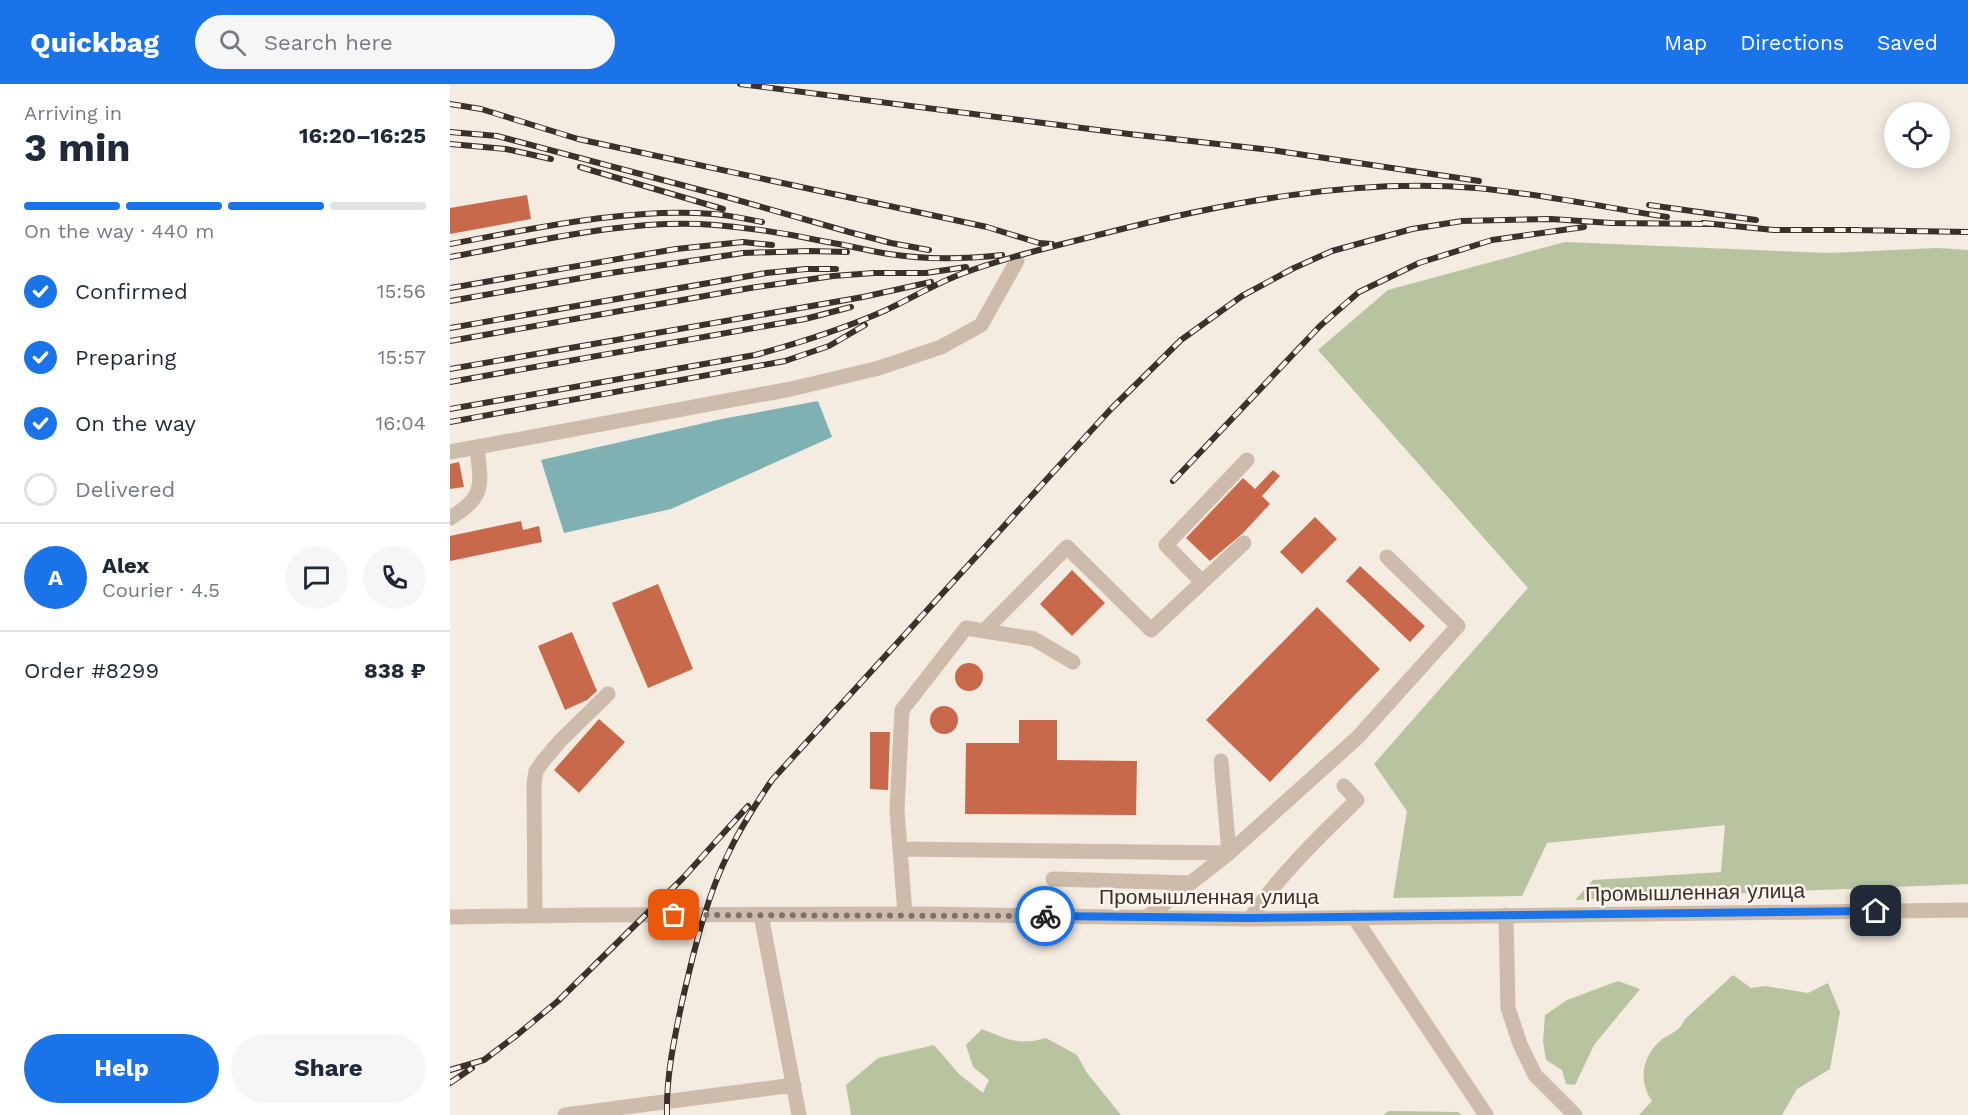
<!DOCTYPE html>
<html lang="en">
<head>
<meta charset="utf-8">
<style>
  :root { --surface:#fff; --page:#f6f6f7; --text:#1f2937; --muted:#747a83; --line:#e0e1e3; --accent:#1a73e8 }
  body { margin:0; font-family:"Work Sans",sans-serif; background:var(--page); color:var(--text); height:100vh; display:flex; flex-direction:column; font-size:22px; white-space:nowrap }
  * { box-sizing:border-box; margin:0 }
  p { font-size:20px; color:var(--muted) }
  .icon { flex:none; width:33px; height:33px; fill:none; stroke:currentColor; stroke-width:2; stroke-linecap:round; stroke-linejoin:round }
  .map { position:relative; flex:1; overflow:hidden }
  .panel { display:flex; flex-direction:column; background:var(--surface); width:450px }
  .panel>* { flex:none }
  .controls { position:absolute; left:1434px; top:18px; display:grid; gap:12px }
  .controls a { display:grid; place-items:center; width:66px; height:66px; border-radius:50%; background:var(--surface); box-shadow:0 3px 15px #0003; font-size:30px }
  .pin { position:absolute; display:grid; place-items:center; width:51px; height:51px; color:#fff; margin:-26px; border-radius:12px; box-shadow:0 3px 9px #0006 }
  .courier { position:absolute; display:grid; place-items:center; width:60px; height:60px; margin:-30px; border:4px solid #1a73e8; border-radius:50%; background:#fff; color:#222; box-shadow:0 2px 8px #0007 }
  .summary em { font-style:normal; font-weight:700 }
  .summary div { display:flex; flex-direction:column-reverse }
  .summary { display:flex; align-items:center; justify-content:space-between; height:102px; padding:0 24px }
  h1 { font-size:39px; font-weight:700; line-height:45px }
  .bar { display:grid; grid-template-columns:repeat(4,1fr); gap:9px 6px; align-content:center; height:72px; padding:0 24px }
  .bar i { height:8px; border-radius:4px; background:var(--line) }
  .bar .on { background:var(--accent) }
  .bar p { grid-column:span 4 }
  .line { display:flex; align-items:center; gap:15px; padding:0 24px; border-top:2px solid var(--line) }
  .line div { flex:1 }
  .round { display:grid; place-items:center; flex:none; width:63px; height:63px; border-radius:32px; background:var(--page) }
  ol { padding:0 24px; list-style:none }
  li { display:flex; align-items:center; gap:18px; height:66px }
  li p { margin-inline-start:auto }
  li .icon { padding:6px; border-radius:50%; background:var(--accent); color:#fff; stroke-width:4 }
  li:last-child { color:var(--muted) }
  li i { width:33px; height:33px; border:3px solid var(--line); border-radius:50% }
  .action { display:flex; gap:12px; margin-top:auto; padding:12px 24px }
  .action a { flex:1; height:69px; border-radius:36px; background:var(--accent); color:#fff; font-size:24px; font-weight:700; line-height:69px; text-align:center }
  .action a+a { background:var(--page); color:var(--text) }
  header { display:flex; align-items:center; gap:36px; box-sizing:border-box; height:84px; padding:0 30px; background:var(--accent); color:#fff }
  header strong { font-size:28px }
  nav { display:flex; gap:33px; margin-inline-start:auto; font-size:21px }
  .search { width:420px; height:54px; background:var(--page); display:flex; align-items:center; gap:15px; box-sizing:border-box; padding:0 21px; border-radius:33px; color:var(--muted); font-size:22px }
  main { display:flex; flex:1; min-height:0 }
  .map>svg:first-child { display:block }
  .green { fill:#b8c4a0 }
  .water { fill:#7fb0b2 }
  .building { fill:#c8694b }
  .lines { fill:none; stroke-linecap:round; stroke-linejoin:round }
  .minor { stroke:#cdbbac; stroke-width:15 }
  .rail-casing { stroke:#3b302b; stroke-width:6 }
  .rail { stroke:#fbf5ee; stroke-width:4; stroke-dasharray:11; stroke-linecap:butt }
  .done { stroke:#7c716b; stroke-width:6; stroke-dasharray:0 10.8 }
  .route { stroke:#1a73e8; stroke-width:8 }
  .labels { text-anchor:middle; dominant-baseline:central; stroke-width:5; stroke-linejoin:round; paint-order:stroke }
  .street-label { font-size:21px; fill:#3b302b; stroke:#fbf5ee }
</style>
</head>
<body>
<header>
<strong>Quickbag</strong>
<div class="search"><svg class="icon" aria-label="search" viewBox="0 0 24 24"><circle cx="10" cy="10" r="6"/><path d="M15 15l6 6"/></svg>Search here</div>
<nav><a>Map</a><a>Directions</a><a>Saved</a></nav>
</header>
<main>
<section class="panel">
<div class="summary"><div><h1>3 min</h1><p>Arriving in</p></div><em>16:20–16:25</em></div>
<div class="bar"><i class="on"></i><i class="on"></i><i class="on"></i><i></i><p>On the way · 440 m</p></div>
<ol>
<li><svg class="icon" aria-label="check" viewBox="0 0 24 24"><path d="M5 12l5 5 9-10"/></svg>Confirmed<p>15:56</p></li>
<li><svg class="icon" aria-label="check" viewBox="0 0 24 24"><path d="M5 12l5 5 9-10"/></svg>Preparing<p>15:57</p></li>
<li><svg class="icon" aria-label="check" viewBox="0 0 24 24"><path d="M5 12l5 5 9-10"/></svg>On the way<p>16:04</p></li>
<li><i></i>Delivered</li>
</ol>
<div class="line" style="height:108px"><b class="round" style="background:var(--accent);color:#fff">A</b><div><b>Alex</b><p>Courier · 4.5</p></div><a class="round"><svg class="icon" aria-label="chat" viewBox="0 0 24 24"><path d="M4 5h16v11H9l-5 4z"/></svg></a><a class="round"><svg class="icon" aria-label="phone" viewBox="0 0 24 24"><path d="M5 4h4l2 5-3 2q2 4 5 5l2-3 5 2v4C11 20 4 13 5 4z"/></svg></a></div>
<div class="line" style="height:78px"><div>Order #8299</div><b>838 ₽</b></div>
<div class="action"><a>Help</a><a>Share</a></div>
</section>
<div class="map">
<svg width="1518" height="1031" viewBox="0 0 1518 1031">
  <rect width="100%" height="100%" fill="#f4ebe1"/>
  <!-- green -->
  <path class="green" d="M 1115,158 L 1379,169 L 1487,164 L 1518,166 L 1518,800 L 1125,816 L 1143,796 L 1271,788 L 1275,741 L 1097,759 L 1072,812 L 943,814 L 957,727 L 924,680 L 1078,504 L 868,266 L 938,206 Z
    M 1283,891 L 1301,904 L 1315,902 L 1358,909 L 1378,899 L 1390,928 L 1380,985 L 1347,1005 L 1332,1031 L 1189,1031 L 1202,1017 C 1188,997 1192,973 1210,957 C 1221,948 1229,949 1235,935 Z
    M 1168,897 L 1190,905 L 1144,961 L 1125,1001 L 1116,1000 L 1112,986 L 1096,976 L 1093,957 L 1095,931 L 1117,916 Z
    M 532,945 C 558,955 568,962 596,954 L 627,971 L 637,989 L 671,1031 L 401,1031 L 396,1001 L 428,974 L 484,961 L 509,990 L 533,1009 L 539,996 L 523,983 L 516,961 Z
    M 939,1027 L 1008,1028 L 1012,1031 L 933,1031 Z"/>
  <!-- water -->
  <path class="water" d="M 368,317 L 382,353 L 221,425 L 114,449 L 91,376 L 272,335 Z"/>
  <!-- building -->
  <path class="building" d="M 77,111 L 81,135 L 0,150 L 0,124 Z
    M 9,378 L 14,403 L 0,405 L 0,380 Z
    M 823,386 L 830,392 L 812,412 L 820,420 L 792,450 L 760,477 L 736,454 L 793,394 L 805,405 Z
    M 865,433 L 887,455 L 852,490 L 830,468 Z
    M 71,437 L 73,446 L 89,442 L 92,458 L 0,477 L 0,452 Z
    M 910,482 L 975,542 L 960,558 L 896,497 Z
    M 622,486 L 655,519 L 622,552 L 590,520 Z
    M 208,500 L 243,585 L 198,604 L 162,519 Z
    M 867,523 L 930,585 L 820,698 L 756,636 Z
    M 122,548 L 147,607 L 137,616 L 115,626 L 88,562 Z
    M505 593a14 14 0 1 1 28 0a14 14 0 1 1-28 0Z
    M480 636a14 14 0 1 1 28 0a14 14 0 1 1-28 0Z
    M 149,635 L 175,658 L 129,709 L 104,686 Z
    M 569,636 L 607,636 L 607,676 L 687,677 L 686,731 L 515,730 L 516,659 L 569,659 Z
    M 420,648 L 440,648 L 438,706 L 420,705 Z"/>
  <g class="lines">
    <!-- minor -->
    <path class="minor" d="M 0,368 L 341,305 L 429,284 L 491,263 L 531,241 L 567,177
      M 0,434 C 36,413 31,401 27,363
      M 752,498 L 716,461 L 797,376
      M 534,547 L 617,463 L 701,546 L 794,459
      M 450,765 L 779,769 L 771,677
      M 603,795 L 741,799
      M 455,830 L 447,726 L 452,626 L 516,544 L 584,555 L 623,578
      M 311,831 L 349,1031
      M 1056,831 L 1058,924 L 1070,960 L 1085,991 L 1125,1031
      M 85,832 L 84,700 L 86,687 L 93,677 L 110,657 L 158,610
      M 0,833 L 137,831 L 473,830 L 800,835 L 1518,826
      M 697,833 L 779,769 L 908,653 L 1008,542 L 937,473
      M 904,833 L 1036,1031
      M 800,835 C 830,790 869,753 907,716 L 894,702
      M 115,1031 L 344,1001"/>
    <defs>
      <path id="rail" d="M 290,0 L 679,50 L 821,66 L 1029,97
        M 0,20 L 31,25 L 128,55 L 537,143 L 589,159 L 602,160
        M 0,48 L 47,52 L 273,112 L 399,148 L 441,159 L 479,166
        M 0,60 L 56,65 L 101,75
        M 130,83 L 273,125
        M 1199,121 L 1306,136
        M 1253,139 L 1324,146 L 1408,146
        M 1401,146 L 1518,148
        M 0,160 C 82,145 179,123 263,130 C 279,131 296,135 312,138
        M 0,173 C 85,158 178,134 265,141 C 302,144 340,150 377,158 C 398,161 418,167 439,170 C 477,176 515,175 552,171
        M 0,204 L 226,165 L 293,158 L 322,161
        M 0,217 L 154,190 L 293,169 L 360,167 L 397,168
        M 0,244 L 316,189 L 356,185 L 386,185
        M 0,257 L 300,204 L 383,192 L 424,189 L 476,189 L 516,183
        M 0,285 L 413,213 L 481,198
        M 0,298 L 355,235 L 401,223
        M 0,325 L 305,271 C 349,259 393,245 434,227 C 460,215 485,200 511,190 C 557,173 605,162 652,150 C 773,119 900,94 1026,104 C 1090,110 1154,123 1217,133
        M 0,338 L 335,277 L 379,262 L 415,241
        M 723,397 L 870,242 L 909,208 L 969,179 L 1042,156 L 1134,143
        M 0,986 L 34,976 L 67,951 L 108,917 L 233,794 L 298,722
        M 0,999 L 22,984
        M 217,1031 C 216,993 224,956 232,918 C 244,867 256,813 280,766 C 292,741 307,718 322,696 L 660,326 L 731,256 L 792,212 L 844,184 L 882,167 L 962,145 L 1012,137 L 1101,135 L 1161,139 L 1260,140"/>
    </defs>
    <!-- rail casing -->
    <use href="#rail" class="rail-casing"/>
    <!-- rail -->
    <use href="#rail" class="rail"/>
  </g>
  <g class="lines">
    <!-- done -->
    <path class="done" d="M 224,831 L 595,832"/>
    <!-- route -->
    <path class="route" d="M 595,832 L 800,834 L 1426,827"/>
  </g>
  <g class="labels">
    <!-- street labels -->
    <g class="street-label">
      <text transform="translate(1245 808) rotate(-1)">Промышленная улица</text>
      <text x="759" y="812">Промышленная улица</text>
    </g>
  </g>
</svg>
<div class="controls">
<a><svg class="icon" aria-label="locate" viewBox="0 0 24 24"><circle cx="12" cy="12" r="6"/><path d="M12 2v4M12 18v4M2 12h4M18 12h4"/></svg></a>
</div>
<div class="pin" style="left:224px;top:831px;background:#ea580c"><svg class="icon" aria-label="bag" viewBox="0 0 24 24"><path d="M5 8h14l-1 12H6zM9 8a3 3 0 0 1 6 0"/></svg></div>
<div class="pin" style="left:1426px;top:827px;background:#1f2937"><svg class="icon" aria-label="home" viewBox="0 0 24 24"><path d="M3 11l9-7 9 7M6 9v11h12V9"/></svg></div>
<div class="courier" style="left:595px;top:832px"><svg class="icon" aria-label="bike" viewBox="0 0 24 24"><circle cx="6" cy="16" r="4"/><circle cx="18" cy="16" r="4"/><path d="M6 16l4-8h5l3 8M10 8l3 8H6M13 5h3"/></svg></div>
</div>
</main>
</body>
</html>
